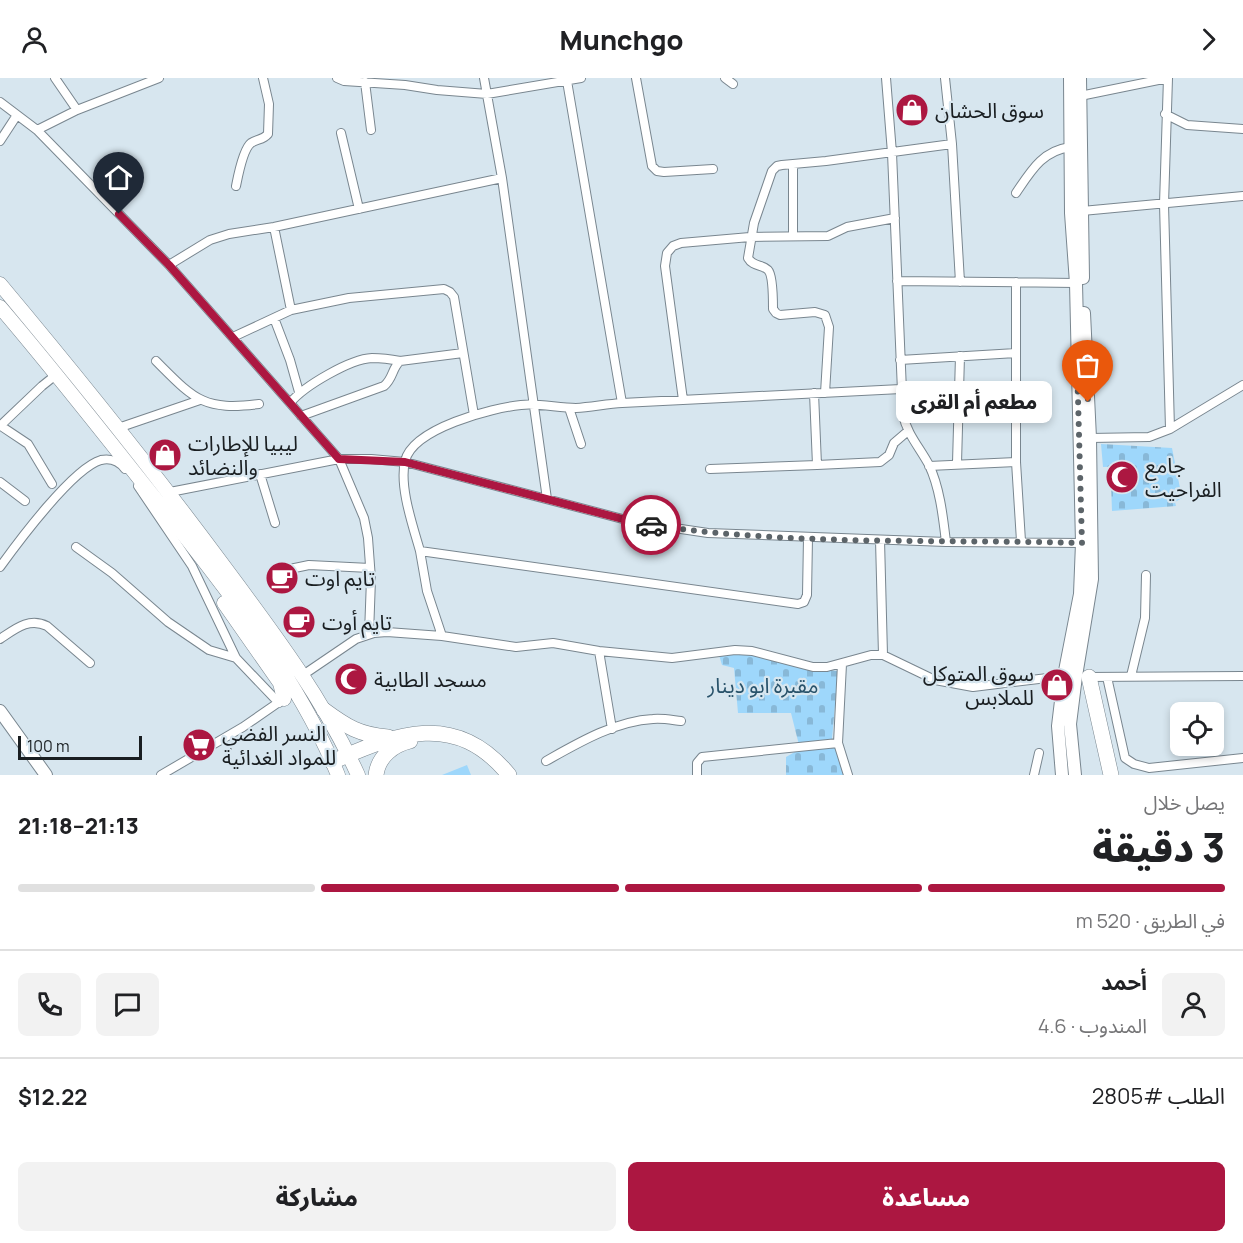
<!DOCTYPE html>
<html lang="ar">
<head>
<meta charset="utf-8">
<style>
  :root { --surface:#fff; --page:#f2f2f2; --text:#202124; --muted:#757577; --line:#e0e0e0; --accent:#ac1741 }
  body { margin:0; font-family:Manrope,"Noto Sans Arabic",sans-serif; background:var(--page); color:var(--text); direction:rtl; height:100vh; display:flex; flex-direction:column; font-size:22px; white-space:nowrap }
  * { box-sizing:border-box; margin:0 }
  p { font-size:20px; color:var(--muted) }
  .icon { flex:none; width:33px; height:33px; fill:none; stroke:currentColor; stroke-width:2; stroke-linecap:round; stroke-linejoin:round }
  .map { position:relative; height:697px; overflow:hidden; direction:ltr }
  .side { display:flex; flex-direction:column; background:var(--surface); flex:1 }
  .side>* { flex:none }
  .controls { position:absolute; left:1170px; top:624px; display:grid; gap:12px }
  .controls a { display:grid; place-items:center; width:54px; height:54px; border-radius:9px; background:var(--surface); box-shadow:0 3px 9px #0003; font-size:30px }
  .scale { position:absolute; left:18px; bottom:15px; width:124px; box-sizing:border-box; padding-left:6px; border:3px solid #191e21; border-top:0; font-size:16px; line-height:21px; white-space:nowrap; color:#191e21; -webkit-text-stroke:4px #d7e6ef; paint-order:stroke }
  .pin { position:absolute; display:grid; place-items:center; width:51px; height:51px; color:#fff; margin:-62px -26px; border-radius:50% 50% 50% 0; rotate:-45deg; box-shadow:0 0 6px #0007 }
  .pin .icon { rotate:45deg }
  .courier { position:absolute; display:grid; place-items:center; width:60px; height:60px; margin:-30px; border:4px solid #ac1741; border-radius:50%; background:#fff; color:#222; box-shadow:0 2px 8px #0007 }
  .bubble { position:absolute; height:42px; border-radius:9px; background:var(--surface); box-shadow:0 3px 9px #0003; font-size:20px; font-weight:800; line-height:42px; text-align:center; direction:rtl }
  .overview em { font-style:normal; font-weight:800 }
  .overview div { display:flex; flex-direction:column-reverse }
  .overview { display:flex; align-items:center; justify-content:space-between; height:102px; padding:0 18px }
  h1 { font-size:39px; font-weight:800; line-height:45px }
  .bar { display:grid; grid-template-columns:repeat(4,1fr); gap:9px 6px; align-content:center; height:72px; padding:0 18px }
  .bar i { height:8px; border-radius:4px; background:var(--line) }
  .bar .selected { background:var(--accent) }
  .bar p { grid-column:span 4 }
  .line { display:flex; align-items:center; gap:15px; padding:0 18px; border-top:2px solid var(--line) }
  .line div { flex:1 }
  .round { display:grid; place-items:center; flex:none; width:63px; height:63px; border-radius:9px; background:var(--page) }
  .action { display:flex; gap:12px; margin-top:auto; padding:12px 18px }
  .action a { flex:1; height:69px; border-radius:9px; background:var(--accent); color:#fff; font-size:24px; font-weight:800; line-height:69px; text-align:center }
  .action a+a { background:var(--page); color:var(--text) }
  header { display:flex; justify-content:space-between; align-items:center; height:78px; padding:0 18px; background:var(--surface); font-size:27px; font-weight:800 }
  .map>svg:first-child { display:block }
  .cemetery { fill:url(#cemetery-stones) }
  .park { fill:#9ed7fb }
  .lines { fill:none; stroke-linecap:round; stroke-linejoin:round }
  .street-casing { stroke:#79868f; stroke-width:10 }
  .secondary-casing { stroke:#79868f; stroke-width:14 }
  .primary-casing { stroke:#79868f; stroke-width:15 }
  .highway-casing { stroke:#79868f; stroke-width:16 }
  .street { stroke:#fff; stroke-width:8 }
  .secondary { stroke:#fff; stroke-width:12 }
  .primary { stroke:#fff; stroke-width:14 }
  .highway { stroke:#fff; stroke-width:15 }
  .done { stroke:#5c6469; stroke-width:6; stroke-dasharray:0 10.8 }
  .route { stroke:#ac1741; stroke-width:8 }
  .labels { text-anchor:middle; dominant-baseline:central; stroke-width:4.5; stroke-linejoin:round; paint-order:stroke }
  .poi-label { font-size:21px; fill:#191e21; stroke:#d7e6ef; text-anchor:start }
  .park-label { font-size:21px; fill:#28526a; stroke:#d7e6ef }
</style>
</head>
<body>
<header><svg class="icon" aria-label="forward" viewBox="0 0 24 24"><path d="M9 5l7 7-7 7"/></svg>Munchgo<svg class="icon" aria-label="person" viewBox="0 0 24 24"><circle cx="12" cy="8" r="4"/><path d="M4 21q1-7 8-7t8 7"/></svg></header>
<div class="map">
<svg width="1243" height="697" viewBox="0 0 1243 697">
  <defs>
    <pattern id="cemetery-stones" width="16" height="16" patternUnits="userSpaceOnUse" patternTransform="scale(1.5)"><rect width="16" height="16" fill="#9ed7fb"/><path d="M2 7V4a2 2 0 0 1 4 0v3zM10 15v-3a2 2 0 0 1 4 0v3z" fill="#88b8d7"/></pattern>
  </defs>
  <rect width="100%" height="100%" fill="#d7e6ef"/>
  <!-- cemetery -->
  <path class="cemetery" d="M 1101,366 L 1172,370 L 1182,420 L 1175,424 L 1176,428 L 1112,433 L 1111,406 L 1134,406 L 1133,388 L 1103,389 Z
    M 751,575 L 813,591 L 838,593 L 832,661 L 845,697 L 786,697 L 786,679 L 800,671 L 791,635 L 738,635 L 734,590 L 722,587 L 719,577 Z"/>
  <!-- park -->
  <path class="park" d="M 467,687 L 471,697 L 442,697 Z"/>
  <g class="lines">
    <defs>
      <path id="street" d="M 55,0 L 77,32
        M 337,0 L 344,3 L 405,7 L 437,12 L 487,16 L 581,0
        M 484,0 L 502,100 L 547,421
        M 636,0 L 652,88 L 657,93 L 664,94 L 713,91
        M 725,0 L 733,6
        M 886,0 L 892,75 L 903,337 C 907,356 920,370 929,387 C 940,410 943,439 946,464
        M 945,0 L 952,66 L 960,204
        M 567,3 L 622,325
        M 365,4 L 371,52
        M 1080,18 L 1168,0 L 1164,126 L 1170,351
        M 0,24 L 37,52 L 169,187 L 339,381 L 364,440 L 368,460 L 371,501 L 369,556
        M 1165,36 L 1187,47 L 1243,51
        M 37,52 L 77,32 L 159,0
        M 341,55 L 359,131
        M 0,63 L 17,37
        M 236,108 C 238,98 243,71 251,65 C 257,61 263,62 268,56 L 269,26 L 263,0
        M 1016,115 C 1031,93 1042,73 1070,69
        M 1082,133 L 1243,118
        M 274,149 L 291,232
        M 793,158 L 793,86
        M 169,187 L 210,162 L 229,156 L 274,149 L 502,100
        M 897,203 L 1076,205
        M 1016,204 L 1016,384 L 1021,463
        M 274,240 L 290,282 L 299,314
        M 233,259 L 291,232 L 349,220 L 444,211 L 450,214 L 454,219 L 474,337
        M 900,282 L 1016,275
        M 156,283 C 194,321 203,333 259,326
        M 814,315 L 817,387 L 880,384 L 889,377 L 894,365 L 908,353
        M 825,315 L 829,249 L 825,237 L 815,234 L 780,237 L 776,235 L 773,231 C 773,223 773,197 768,192 C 762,186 753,189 748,180 L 754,145 L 772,93 L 777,88 L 782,87 L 826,83 L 952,66
        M 683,322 L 665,188 L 667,175 L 673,168 L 681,165 L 750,159 L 828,158 L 847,149 L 895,140
        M 290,325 C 304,308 350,281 372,280 C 381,280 390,281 400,283
        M 569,330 L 581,366
        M 301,338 L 384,308 C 393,301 392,290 400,283 L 463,275
        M 0,348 L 42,308 L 57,296
        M 1,348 L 28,366 L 52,406
        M 118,350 L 200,322
        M 1090,360 L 1149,359 L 1170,351 L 1243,307
        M 957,385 L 960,278
        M 929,388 L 1016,384
        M 710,391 L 817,387
        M 260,396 L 275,445
        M 0,404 L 25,423
        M 138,408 L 192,488 L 236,580 L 279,625
        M 170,414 L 339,381 L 371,381 L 405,384 L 634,444 L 708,455 L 946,464 L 1082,465
        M 808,460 L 807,517 L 804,524 L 798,526 L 420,473 C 413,448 399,409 405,383 C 413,350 492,330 521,327 C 539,325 558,330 576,330 C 591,329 607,326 622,325 L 901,311
        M 880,462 L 883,577
        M 76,469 L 112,495 L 168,544 L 209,572 L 236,580
        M 420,473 L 427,513 L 442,558
        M 0,489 C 18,464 73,390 101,382 C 110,380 119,383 125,391
        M 285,492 L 309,487 L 370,490
        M 0,561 C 15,551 29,539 47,548 L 90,585
        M 599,573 L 612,651
        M 303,597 L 356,561 L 374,555 L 387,554 L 442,558 L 516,569 L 553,565 L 599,573 L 672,580 L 735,572 L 752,573 L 813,589 L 827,589 L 871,577 L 883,577 L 935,602 L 973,609 L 1064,598
        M 1131,598 L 1145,540 L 1146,497
        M 1087,599 L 1243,598
        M 1107,599 L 1125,680 L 1134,686 L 1149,690 L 1243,680
        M 838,665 L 848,697
        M 546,683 C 578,665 615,643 653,641 C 662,640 672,642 681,643
        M 161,697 L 243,649 L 282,622
        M 697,697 L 697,685 L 702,679 L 838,665 L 842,586
        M 1034,697 L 1039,675"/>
      <path id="secondary" d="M 1080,0 L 1083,200
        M 0,633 L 46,697
        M 1062,697 L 1058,648 L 1064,598 L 1080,516 L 1082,465 L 1076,205 L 1071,135 L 1070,0
        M 1075,697 L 1070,646 L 1076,598 L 1092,501 L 1090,360 L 1084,235"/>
      <path id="primary" d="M 0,206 C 77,298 152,391 223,487 C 273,554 323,620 358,697
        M 0,229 C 59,298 115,370 172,442 C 234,521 299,603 338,697
        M 224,525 L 280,605 L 284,621"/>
      <path id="highway" d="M 1089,599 L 1111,697
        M 324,632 C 347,649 360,657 388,659
        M 332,684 C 397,655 456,632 509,697
        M 376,697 C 378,679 393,667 410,663"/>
    </defs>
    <!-- street casing -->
    <use href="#street" class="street-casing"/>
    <!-- secondary casing -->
    <use href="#secondary" class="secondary-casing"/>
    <!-- primary casing -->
    <use href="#primary" class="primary-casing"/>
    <!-- highway casing -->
    <use href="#highway" class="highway-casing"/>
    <!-- street -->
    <use href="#street" class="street"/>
    <!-- secondary -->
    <use href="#secondary" class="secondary"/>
    <!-- primary -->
    <use href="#primary" class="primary"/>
    <!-- highway -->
    <use href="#highway" class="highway"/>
  </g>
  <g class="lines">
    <!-- done -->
    <path class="done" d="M 651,447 C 794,468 938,461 1082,465 L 1077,284 L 1086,284 L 1088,324"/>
    <!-- route -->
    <path class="route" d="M 119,136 L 169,187 L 339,381 L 405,384 L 634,444 L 651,447"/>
  </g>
  <!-- icons -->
  <defs>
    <symbol id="shop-disc" viewBox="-11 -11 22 22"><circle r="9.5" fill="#ac1741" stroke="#d7e6ef"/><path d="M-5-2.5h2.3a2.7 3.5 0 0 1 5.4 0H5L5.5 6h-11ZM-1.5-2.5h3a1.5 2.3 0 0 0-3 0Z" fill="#fff"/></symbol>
    <symbol id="mosque-disc" viewBox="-11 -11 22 22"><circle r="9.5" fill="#ac1741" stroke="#d7e6ef"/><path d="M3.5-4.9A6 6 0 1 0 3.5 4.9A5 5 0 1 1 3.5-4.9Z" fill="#fff"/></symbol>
    <symbol id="cafe-disc" viewBox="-11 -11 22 22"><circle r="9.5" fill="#ac1741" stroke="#d7e6ef"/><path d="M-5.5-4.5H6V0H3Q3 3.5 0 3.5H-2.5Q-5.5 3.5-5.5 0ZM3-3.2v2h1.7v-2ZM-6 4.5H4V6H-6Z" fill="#fff"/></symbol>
    <symbol id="supermarket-disc" viewBox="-11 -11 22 22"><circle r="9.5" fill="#ac1741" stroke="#d7e6ef"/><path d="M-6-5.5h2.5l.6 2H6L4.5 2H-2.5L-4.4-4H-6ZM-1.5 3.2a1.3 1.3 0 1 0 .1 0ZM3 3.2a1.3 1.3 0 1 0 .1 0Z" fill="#fff"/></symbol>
  </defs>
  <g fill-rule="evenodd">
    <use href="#shop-disc" x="893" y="13" width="38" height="38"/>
    <use href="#shop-disc" x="146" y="358" width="38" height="38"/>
    <use href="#mosque-disc" x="1103" y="380" width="38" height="38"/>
    <use href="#cafe-disc" x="263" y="481" width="38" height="38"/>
    <use href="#cafe-disc" x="280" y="525" width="38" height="38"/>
    <use href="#mosque-disc" x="332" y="582" width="38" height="38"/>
    <use href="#shop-disc" x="1038" y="588" width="38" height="38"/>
    <use href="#supermarket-disc" x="180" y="648" width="38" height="38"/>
  </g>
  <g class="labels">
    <!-- poi labels -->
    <g class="poi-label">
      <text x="935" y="32">سوق الحشان</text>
      <text x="188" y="365">ليبيا للإطارات<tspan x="188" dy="24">والنضائد</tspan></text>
      <text x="1145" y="387">جامع<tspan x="1145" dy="24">الفراحيت</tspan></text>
      <text x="305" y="500">تايم اوت</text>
      <text x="322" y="544">تايم أوت</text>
      <text x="1034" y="595" text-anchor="end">سوق المتوكل<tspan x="1034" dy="24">للملابس</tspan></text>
      <text x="374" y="601">مسجد الطابية</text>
      <text x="222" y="655">النسر الفضي<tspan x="222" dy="24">للمواد الغدائية</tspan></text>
    </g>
    <!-- park labels -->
    <g class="park-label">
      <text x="763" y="607">مقبرة ابو دينار</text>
    </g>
  </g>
</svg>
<div class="controls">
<a><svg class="icon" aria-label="locate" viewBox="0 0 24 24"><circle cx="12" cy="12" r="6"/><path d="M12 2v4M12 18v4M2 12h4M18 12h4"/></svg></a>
</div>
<div class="scale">100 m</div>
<div class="pin" style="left:1088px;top:324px;background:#ea580c"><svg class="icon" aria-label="bag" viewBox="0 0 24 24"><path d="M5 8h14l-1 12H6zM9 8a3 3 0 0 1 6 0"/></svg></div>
<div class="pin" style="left:119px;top:136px;background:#1f2937"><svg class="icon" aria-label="home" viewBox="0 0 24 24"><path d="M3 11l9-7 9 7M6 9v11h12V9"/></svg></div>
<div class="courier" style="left:651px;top:447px"><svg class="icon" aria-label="car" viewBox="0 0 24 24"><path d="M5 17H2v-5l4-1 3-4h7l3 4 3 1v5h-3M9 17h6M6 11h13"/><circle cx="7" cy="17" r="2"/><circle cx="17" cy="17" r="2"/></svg></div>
<div class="bubble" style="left:896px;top:303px;width:156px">مطعم أم القرى</div>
</div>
<section class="side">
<div class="overview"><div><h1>3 دقيقة</h1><p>يصل خلال</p></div><em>21:13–21:18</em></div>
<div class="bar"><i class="selected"></i><i class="selected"></i><i class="selected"></i><i></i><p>في الطريق · 520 m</p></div>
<div class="line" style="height:108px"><a class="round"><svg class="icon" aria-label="person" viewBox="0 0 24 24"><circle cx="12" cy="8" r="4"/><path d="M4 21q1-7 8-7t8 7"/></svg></a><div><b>أحمد</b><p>المندوب · 4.6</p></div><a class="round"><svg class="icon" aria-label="chat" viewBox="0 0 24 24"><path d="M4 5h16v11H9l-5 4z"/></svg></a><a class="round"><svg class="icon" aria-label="phone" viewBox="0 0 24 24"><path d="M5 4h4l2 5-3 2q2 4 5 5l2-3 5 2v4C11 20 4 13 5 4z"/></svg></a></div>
<div class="line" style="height:78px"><div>الطلب #2805</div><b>$12.22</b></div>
<div class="action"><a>مساعدة</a><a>مشاركة</a></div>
</section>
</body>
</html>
